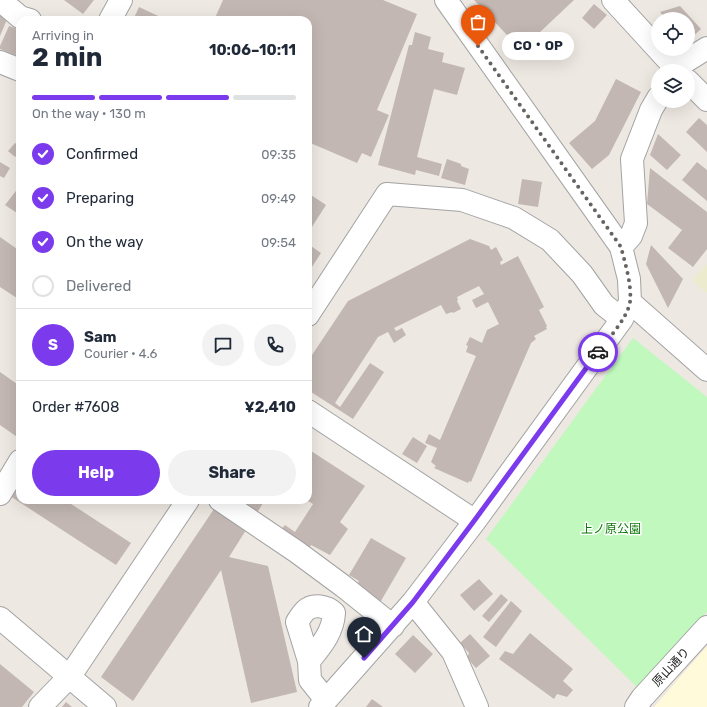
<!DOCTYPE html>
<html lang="en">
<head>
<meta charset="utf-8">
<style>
  :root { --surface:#fff; --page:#f2f2f3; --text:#1f2937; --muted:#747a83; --line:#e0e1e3; --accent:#7c3aed }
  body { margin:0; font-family:Rubik,"Noto Sans JP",sans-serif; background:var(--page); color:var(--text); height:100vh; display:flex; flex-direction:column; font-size:15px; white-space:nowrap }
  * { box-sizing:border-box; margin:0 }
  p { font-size:13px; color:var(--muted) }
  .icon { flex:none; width:22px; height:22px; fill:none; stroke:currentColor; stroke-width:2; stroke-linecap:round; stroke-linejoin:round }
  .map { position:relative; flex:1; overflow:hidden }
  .panel { position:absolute; left:16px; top:16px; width:296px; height:488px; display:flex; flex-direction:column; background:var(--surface); border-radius:12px; box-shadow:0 4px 16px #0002 }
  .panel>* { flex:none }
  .buttons { position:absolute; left:651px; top:12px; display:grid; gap:8px }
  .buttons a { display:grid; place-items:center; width:44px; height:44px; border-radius:50%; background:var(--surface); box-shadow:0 4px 16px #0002; font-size:20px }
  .pin { position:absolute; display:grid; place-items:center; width:34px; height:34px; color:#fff; margin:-41px -17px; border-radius:50% 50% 50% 0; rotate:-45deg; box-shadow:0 0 4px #0007 }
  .pin .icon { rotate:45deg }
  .courier { position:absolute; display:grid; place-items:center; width:40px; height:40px; margin:-20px; border:3px solid #7c3aed; border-radius:50%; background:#fff; color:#222; box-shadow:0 1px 5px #0007 }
  .bubble { position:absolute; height:28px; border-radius:14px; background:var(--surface); box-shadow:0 4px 16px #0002; font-size:13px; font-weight:700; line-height:28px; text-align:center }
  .overview em { font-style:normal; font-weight:700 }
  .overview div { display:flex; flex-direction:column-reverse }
  .overview { display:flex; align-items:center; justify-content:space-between; height:68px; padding:0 16px }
  h1 { font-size:26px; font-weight:700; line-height:30px }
  .bar { display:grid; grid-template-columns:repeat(4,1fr); gap:6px 4px; align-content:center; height:48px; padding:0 16px }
  .bar i { height:5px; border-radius:3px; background:var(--line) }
  .bar .selected { background:var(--accent) }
  .bar p { grid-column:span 4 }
  .line { display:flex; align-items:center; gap:10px; padding:0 16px; border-top:1px solid var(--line) }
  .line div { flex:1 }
  .round { display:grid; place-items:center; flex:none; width:42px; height:42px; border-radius:21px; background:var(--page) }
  ol { padding:0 16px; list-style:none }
  li { display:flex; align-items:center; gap:12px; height:44px }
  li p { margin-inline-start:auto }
  li .icon { padding:4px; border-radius:50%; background:var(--accent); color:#fff; stroke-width:4 }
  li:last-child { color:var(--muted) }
  li i { width:22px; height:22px; border:2px solid var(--line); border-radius:50% }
  .cta { display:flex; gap:8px; margin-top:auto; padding:8px 16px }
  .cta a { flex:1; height:46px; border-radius:24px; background:var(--accent); color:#fff; font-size:16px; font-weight:700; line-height:46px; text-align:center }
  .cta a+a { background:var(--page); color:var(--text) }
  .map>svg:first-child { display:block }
  .education { fill:#fffada }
  .farmland { fill:#edebcd }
  .park { fill:#c0f8be }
  .building { fill:#c2b7b2 }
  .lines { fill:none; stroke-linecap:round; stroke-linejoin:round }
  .minor-casing { stroke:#a3a3a3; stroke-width:24 }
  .minor { stroke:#fff; stroke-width:22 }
  .done { stroke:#666361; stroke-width:4; stroke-dasharray:0 7.2 }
  .route { stroke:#7c3aed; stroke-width:5 }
  .labels { text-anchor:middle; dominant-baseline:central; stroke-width:3; stroke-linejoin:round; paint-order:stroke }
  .park-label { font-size:12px; fill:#0f780c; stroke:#fff }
  .street-label { font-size:12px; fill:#1c1c1c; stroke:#fff }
</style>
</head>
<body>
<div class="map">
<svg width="707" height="707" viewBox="0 0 707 707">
  <rect width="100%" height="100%" fill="#eee8e2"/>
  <!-- education -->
  <path class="education" d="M 707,646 L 707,707 L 654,707 Z"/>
  <!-- farmland -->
  <path class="farmland" d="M 707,264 L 707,293 L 692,280 Z"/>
  <!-- park -->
  <path class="park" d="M 633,338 L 707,397 L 707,612 L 680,639 L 639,689 L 486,539 Z"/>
  <!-- building -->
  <path class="building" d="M 64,0 L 94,0 L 83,14 Z
    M 223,0 L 383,0 L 417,14 L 377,110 L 389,115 L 371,157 L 362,153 L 357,163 L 308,142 L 308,20 L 214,20 Z
    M 474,0 L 574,0 L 521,50 Z
    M 594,4 L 607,15 L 594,29 L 582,18 Z
    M 680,6 L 701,29 L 688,41 L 688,19 L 666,19 L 660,12 Z
    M 139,7 L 167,20 L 133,20 Z
    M 0,11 L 8,17 L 0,36 Z
    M 9,26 L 20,30 L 20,57 L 0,49 L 0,46 Z
    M 415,32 L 431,37 L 428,49 L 444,53 L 442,62 L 465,68 L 457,95 L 434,89 L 417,157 L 442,164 L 439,176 L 416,170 L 415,175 L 378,165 L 409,45 L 412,45 Z
    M 616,79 L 641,92 L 609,155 L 592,169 L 569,143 L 595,121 Z
    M 699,118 L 707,125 L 707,152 L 686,132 Z
    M 658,134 L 681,155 L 667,170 L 650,155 Z
    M 15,143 L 20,147 L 20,151 L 15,157 L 8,151 Z
    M 447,159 L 461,164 L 461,166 L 469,169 L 465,185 L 441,178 Z
    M 0,162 L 10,168 L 4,178 L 0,176 Z
    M 697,162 L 707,170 L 707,201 L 682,180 Z
    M 650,168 L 707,212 L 707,249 L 693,267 L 668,248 L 682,230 L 647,204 Z
    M 522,179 L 542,182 L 538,207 L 518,204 Z
    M 19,187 L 20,188 L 20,215 L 5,205 Z
    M 308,193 L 326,205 L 308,233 Z
    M 0,237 L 20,251 L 20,300 L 0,287 Z
    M 470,239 L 489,246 L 491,250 L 496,247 L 503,260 L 500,262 L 501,265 L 518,256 L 544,307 L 539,310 L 547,326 L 546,327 L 547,329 L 534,336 L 536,339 L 531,343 L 471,482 L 469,481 L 468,483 L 434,468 L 436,466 L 431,462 L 437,448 L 425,443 L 429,434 L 440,440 L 476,356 L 466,352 L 468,346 L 466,345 L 470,337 L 482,343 L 487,330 L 499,324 L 488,302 L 476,308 L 472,300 L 484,294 L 479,286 L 457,297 L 458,300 L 457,301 L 461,309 L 453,313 L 452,312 L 446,314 L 441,305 L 394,328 L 396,331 L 402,328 L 406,335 L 394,343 L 388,332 L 378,337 L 335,403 L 340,407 L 370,363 L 384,372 L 353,419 L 308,390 L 308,361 L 348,301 Z
    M 308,244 L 321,253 L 308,273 Z
    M 651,245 L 683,279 L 668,308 L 646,264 Z
    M 0,372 L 20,386 L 20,439 L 0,425 Z
    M 413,437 L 427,446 L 417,463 L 402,454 Z
    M 308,449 L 365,486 L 340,522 L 348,529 L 330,555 L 311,545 L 301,563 L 270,542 L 285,525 L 295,532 L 313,504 L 308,501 Z
    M 20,475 L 20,500 L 65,500 L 131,543 L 116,565 L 7,494 Z
    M 220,500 L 265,500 L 229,557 L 268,566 L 297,692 L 251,703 L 221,570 L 133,701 L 101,677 Z
    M 371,538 L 406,558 L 378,606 L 353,591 L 359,581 L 349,575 Z
    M 479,579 L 493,594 L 474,611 L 460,595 Z
    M 501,594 L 508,600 L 489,622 L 482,616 Z
    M 511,601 L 522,611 L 496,647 L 483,637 Z
    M 530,633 L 573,669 L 563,681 L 573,690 L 567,697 L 557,694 L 554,699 L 499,659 L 505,651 L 513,654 Z
    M 470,634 L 490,656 L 476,668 L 467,658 L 469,653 L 460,643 Z
    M 413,635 L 433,654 L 415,673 L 395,654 Z
    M 0,664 L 34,692 L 22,707 L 0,707 Z
    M 372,699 L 383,707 L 366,707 Z
    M 66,702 L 72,707 L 62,707 Z"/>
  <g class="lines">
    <defs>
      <path id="minor" d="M 0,0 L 20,17 L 30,20
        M 613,0 L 678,71
        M 110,20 L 121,0
        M 0,62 L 20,70
        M 673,71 L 675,68 L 707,48
        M 688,81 L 707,100
        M 621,247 L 631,236 L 636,223 L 632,159 L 651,110 L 658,98
        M 630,302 L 707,370
        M 308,315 L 387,194 L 462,200 L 514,218 L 550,240 L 582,274 L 604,305 L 622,319
        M 308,411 L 475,521
        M 0,494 L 20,461
        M 220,500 L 297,552 L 343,586 L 393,626
        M 413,602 L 453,652 L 477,707
        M 0,618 L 105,707
        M 309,661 L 297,622 C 299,619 302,614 305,611 C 313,603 327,606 334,613 C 333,633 320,647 309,661 L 310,680 L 326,700
        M 40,707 L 70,676 L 188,500
        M 320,707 L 413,602 L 475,521 L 622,319 L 630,302 L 629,279 L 621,247 L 446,0
        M 636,707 L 642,698 L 707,627"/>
    </defs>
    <!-- minor casing -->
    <use href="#minor" class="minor-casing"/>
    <!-- minor -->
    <use href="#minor" class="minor"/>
  </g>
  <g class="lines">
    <!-- done -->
    <path class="done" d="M 478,46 L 621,247 C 625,263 632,285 630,302 C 627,319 608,339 598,352"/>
    <!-- route -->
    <path class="route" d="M 364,658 L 413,602 L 474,521 L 598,352"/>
  </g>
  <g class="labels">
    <!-- park labels -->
    <g class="park-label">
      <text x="611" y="529">上ノ原公園</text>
    </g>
    <!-- street labels -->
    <g class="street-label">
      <text transform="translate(671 667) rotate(-47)">原山通り</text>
    </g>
  </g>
</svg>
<div class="buttons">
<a><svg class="icon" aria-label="locate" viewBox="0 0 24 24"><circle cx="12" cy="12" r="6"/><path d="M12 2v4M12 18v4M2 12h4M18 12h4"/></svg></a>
<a><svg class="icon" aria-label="layers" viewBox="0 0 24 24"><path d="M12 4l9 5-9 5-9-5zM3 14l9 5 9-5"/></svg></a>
</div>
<div class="pin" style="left:478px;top:46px;background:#ea580c"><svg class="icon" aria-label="bag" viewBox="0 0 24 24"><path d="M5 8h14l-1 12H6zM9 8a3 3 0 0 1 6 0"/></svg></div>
<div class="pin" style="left:364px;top:658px;background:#1f2937"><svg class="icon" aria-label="home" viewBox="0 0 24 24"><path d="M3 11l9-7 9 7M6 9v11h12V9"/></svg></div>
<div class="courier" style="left:598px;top:352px"><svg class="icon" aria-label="car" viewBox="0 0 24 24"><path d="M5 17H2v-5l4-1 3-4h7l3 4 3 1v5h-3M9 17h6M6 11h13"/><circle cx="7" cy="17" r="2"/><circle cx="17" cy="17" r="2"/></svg></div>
<div class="bubble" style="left:502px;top:32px;width:72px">CO・OP</div>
<section class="panel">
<div class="overview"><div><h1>2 min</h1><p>Arriving in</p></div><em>10:06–10:11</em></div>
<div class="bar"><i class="selected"></i><i class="selected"></i><i class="selected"></i><i></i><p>On the way · 130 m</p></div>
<ol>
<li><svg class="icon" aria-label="check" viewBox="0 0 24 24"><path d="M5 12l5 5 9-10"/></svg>Confirmed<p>09:35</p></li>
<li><svg class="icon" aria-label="check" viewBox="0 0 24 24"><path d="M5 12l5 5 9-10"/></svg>Preparing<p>09:49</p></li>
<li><svg class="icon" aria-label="check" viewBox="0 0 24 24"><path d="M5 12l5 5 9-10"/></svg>On the way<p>09:54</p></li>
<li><i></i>Delivered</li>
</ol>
<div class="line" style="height:72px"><b class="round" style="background:var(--accent);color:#fff">S</b><div><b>Sam</b><p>Courier · 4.6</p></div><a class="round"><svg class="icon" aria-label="chat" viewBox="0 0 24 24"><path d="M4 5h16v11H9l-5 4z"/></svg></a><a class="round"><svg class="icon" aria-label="phone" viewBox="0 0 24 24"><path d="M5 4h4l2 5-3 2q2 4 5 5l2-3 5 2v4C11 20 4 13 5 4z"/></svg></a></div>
<div class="line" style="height:52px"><div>Order #7608</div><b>¥2,410</b></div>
<div class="cta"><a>Help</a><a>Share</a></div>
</section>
</div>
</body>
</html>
